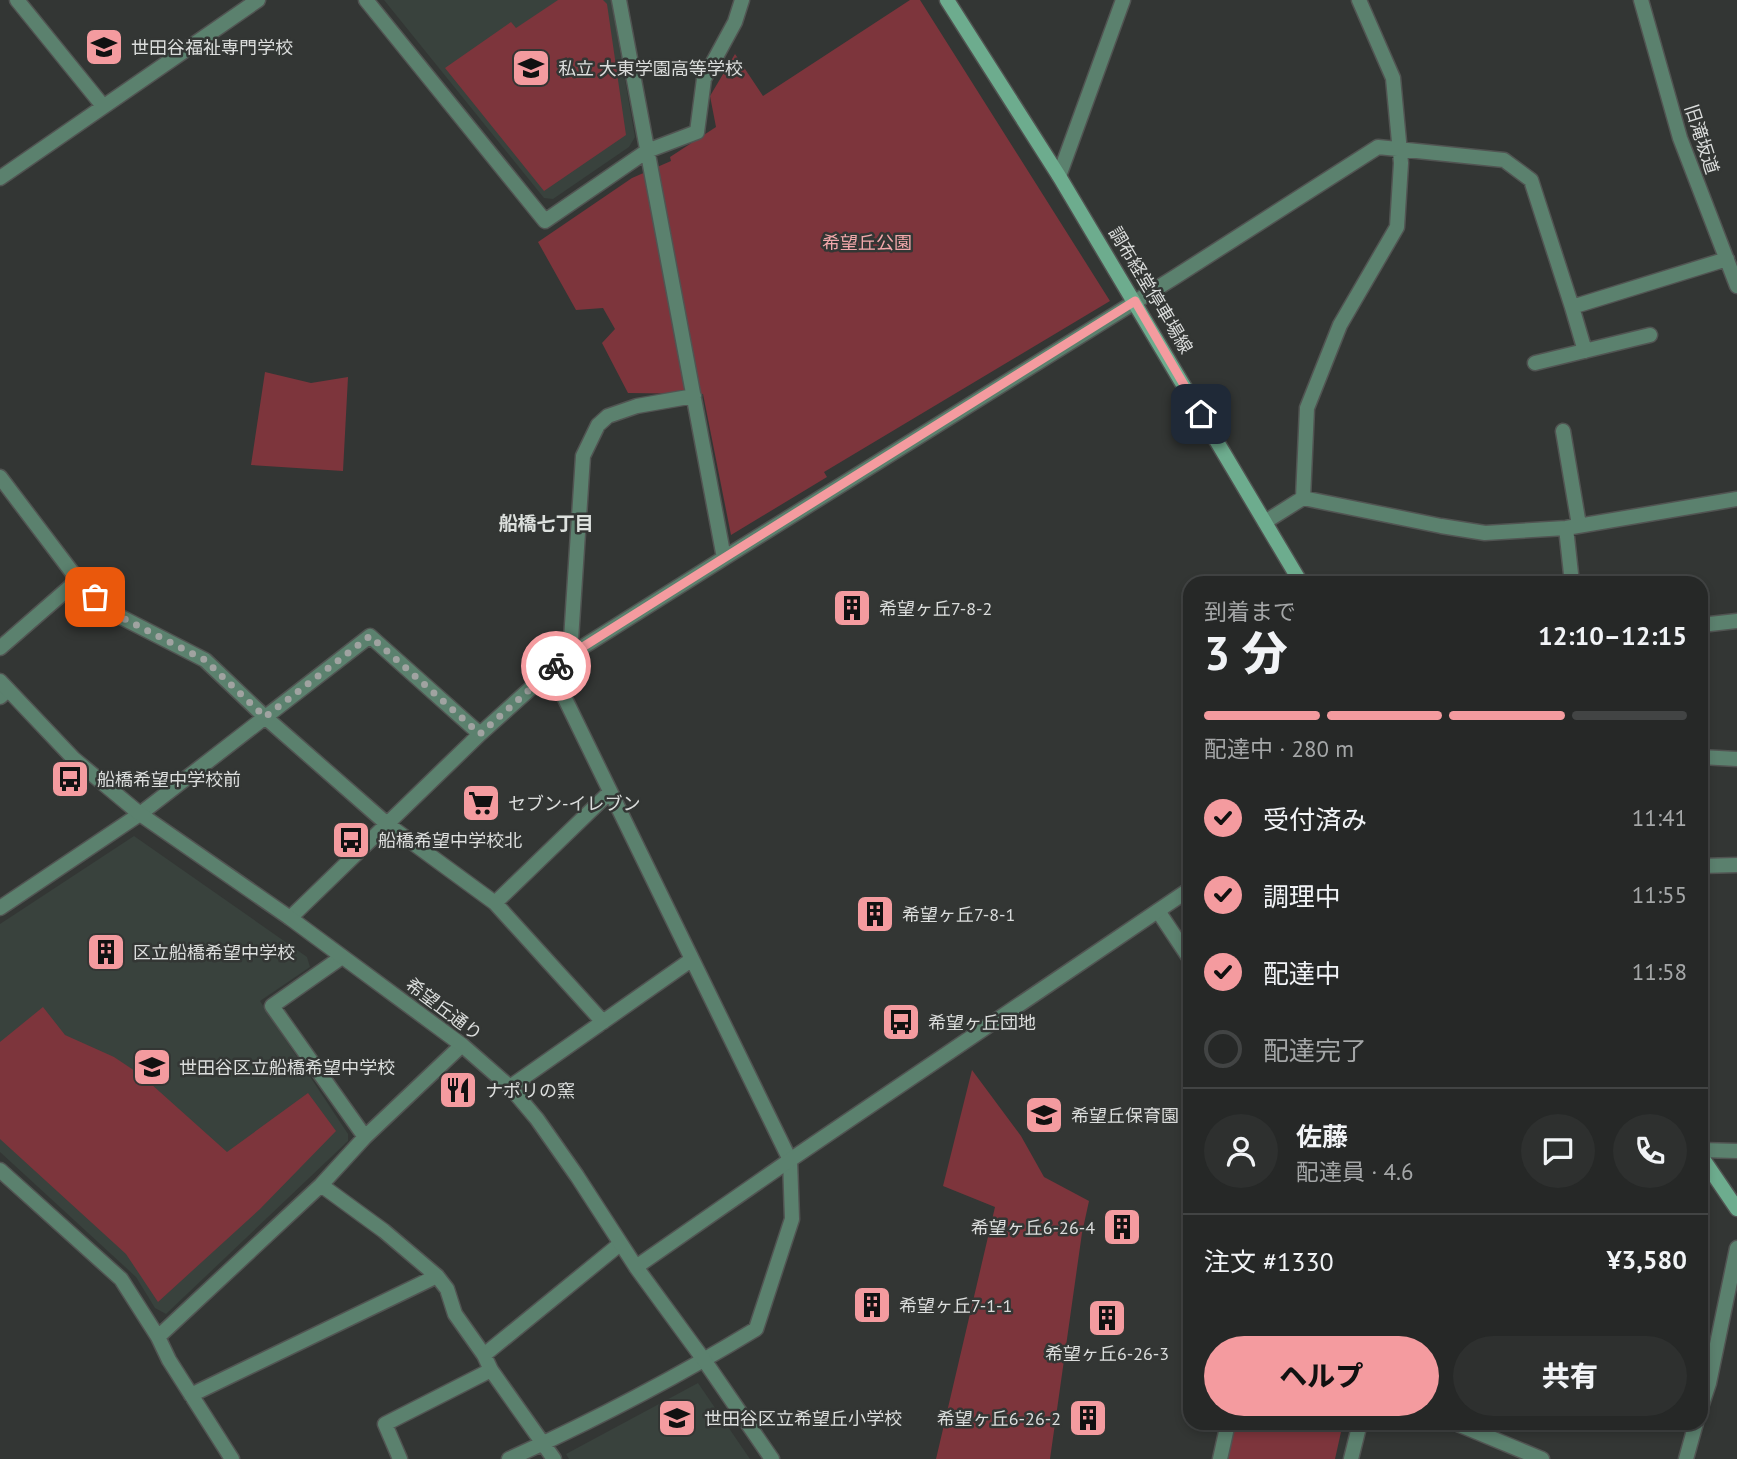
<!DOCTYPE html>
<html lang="ja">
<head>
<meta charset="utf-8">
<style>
  :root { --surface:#262827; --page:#2e302f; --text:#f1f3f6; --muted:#a4a6a7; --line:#424444; --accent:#f49b9f }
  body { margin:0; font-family:"PT Sans","Noto Sans JP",sans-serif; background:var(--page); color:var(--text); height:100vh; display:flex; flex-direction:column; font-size:26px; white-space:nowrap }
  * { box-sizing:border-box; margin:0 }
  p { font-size:23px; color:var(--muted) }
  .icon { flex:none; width:38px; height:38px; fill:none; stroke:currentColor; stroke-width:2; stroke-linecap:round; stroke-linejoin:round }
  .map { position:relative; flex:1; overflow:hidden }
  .details { position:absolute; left:1183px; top:576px; width:525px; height:854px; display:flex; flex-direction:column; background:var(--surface); border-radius:21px; box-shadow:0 4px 10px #0003,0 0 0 2px var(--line) }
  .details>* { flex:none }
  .pin { position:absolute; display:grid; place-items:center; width:60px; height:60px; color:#fff; margin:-30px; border-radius:14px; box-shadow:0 4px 10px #0006 }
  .courier { position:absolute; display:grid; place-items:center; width:70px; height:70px; margin:-35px; border:5px solid #f49b9f; border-radius:50%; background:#fff; color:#222; box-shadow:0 2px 9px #0007 }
  .headline em { font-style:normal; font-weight:800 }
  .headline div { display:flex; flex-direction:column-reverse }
  .headline { display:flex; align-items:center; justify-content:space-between; height:119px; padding:0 21px }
  h1 { font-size:46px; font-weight:800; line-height:52px }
  .bar { display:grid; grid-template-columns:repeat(4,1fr); gap:10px 7px; align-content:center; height:84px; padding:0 21px }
  .bar i { height:9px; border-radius:5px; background:var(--line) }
  .bar .selected { background:var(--accent) }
  .bar p { grid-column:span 4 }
  .line { display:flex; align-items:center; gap:18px; padding:0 21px; border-top:2px solid var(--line) }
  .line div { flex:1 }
  .round { display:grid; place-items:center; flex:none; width:74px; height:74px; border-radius:37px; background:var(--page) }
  ol { padding:0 21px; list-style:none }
  li { display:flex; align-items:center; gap:21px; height:77px }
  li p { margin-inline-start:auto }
  li .icon { padding:7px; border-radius:50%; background:var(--accent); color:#111; stroke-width:4 }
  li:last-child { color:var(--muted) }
  li i { width:38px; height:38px; border:4px solid var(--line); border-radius:50% }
  .button { display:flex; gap:14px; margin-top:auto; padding:14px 21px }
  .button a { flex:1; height:80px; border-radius:42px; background:var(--accent); color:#111; font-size:28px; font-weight:800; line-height:80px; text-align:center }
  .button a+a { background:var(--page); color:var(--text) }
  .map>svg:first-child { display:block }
  .built { fill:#39423d }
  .green { fill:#7d353c }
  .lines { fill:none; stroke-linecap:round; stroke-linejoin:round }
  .minor-casing { stroke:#515452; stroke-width:17 }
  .tertiary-casing { stroke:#515452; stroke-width:17 }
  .secondary-casing { stroke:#515452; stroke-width:17 }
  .minor { stroke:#5b816e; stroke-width:14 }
  .tertiary { stroke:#5b816e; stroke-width:14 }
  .secondary { stroke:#6dac8e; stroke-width:14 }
  .done { stroke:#a0a3a1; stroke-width:7; stroke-dasharray:0 12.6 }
  .route { stroke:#f49b9f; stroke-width:9 }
  .labels { text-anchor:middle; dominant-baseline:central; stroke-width:5; stroke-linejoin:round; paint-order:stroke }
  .poi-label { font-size:18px; fill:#dbdddc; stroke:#333634; text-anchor:start }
  .street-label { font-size:18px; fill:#dbdddc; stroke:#333634 }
  .park-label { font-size:18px; fill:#f2a8ab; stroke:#333634 }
  .neighbourhood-label { font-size:19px; font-weight:bold; fill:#dde1de; stroke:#333634 }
</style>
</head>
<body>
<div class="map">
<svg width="1737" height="1459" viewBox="0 0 1737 1459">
  <rect width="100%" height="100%" fill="#333634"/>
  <!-- built -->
  <path class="built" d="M 384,0 L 611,0 L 635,137 L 629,147 L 553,199 L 544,198 Z
    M 134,836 L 307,957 L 310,967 L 260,1001 L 348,1134 L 348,1141 L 166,1314 L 155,1308 L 136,1277 L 0,1152 L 0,924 Z
    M 698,1383 L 750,1459 L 569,1459 L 566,1454 Z"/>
  <!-- green -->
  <path class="green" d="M 558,0 L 603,0 L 607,4 L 626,135 L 544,191 L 445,68 L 511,22 L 516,28 Z
    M 910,0 L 920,0 L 1110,301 L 824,472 L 827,477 L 731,535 L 703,394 L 628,393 L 602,343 L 615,329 L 603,308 L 576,310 L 538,242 L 632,178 L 671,161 L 670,157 L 716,127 L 710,96 L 735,54 L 763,96 Z
    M 265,372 L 311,383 L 348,377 L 343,471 L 251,465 Z
    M 43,1007 L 65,1035 L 114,1057 L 141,1075 L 227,1152 L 308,1093 L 336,1131 L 260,1209 L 158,1302 L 126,1254 L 0,1139 L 0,1042 Z
    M 972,1070 L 1021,1136 L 1044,1177 L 1089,1201 L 1082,1233 L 1050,1459 L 936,1459 L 995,1207 L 943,1186 Z
    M 1234,1423 L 1343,1423 L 1335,1459 L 1227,1459 Z"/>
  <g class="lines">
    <defs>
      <path id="minor" d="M 17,0 L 103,106
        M 366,0 L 545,221 L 647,151 L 697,132 L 704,79 L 735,22 L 742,0
        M 619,0 L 724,558
        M 1641,0 L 1680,138 L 1737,286
        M 1059,176 L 1123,0
        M 0,178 L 258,0
        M 1572,307 L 1585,351
        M 1535,363 L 1650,335
        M 1563,431 L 1579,525
        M 0,477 L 78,580 L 113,613 L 205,660 L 265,717 L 387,824 L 495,903 L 603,1022
        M 1303,498 L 1441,526 L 1485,533 L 1566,528 L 1737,499
        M 1265,522 L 1303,498 L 1307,408 L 1340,325 L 1397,227 L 1401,163 L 1393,78 L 1359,0
        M 1566,528 L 1572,583
        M 0,648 L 78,580
        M 570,655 L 583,456 L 598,425 L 608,416 L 637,406 L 694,396
        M 0,697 L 8,690
        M 1701,757 L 1737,759
        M 1701,866 L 1737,865
        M 495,903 L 610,792
        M 0,908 L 140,814 L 370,636 L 480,734
        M 1158,911 L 1190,959
        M 290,918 L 480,734 L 551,670 L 570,655 L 724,558 L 1175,277 L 1378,147 L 1504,160 L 1531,180 L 1572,307 L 1727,259
        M 342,957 L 272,1006 L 365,1137
        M 510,1087 L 691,960
        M 1701,1150 L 1737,1151
        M 0,1170 L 121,1279 L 158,1337 L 169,1360 L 232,1459
        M 321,1185 L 384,1231 L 437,1276 L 447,1289 L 455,1314 L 484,1355 L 491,1370 L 554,1459
        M 158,1337 L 321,1185 L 365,1137 L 462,1045
        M 484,1355 L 620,1244
        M 191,1395 L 437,1276
        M 1701,1407 L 1709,1383 L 1737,1248
        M 1455,1423 L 1542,1459
        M 400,1459 L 385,1424 L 491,1370
        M 509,1459 C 593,1421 677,1377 756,1329 L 792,1219 L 790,1160 L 551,670
        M 1220,1459 L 1228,1423
        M 1351,1459 L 1360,1423
        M 1686,1459 L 1696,1423"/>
      <path id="tertiary" d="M 1701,625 L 1737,621
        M 0,681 L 74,759 L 140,814 L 290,918 L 462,1045 L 510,1087 L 537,1119 L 577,1176 L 636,1267 L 704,1360 L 772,1459
        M 636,1267 L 790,1160 L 1190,889"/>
      <path id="secondary" d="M 947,0 L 1059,176 L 1301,583
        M 1701,1156 L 1737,1209"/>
    </defs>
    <!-- minor casing -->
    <use href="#minor" class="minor-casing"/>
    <!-- tertiary casing -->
    <use href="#tertiary" class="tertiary-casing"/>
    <!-- secondary casing -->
    <use href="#secondary" class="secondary-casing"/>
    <!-- minor -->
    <use href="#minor" class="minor"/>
    <!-- tertiary -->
    <use href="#tertiary" class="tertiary"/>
    <!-- secondary -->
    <use href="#secondary" class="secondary"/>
  </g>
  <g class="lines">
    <!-- done -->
    <path class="done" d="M 95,597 L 113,613 L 205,660 L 265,717 L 370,636 L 480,734 L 556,666"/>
    <!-- route -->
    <path class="route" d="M 556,666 L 570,655 L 724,558 L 1135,301 L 1201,414"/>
  </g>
  <!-- icons -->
  <defs>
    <symbol id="university-square" viewBox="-11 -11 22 22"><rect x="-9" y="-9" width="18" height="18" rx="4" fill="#f49b9f" stroke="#333634"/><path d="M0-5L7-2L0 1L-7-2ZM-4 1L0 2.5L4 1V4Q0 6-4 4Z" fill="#111"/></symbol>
    <symbol id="school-square" viewBox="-11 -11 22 22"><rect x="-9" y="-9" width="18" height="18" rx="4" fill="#f49b9f" stroke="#333634"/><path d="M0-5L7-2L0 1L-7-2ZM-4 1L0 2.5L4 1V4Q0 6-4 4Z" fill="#111"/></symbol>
    <symbol id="building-square" viewBox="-11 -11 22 22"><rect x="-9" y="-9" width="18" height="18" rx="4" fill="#f49b9f" stroke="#333634"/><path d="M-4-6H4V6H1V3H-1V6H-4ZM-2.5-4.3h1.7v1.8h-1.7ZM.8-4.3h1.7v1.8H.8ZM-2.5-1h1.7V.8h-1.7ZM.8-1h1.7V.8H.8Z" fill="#111"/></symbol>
    <symbol id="bus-square" viewBox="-11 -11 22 22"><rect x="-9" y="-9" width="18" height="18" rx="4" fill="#f49b9f" stroke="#333634"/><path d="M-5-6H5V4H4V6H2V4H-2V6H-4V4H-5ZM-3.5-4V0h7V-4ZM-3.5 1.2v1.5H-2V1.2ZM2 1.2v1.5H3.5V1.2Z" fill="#111"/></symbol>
    <symbol id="supermarket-square" viewBox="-11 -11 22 22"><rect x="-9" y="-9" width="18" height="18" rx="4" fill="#f49b9f" stroke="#333634"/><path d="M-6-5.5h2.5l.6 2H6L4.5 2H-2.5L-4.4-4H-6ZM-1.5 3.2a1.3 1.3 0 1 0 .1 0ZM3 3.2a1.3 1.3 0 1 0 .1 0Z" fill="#111"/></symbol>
    <symbol id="restaurant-square" viewBox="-11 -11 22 22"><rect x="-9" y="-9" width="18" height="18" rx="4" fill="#f49b9f" stroke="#333634"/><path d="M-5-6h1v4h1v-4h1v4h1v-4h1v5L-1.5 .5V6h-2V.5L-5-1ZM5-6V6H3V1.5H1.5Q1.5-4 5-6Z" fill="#111"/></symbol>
  </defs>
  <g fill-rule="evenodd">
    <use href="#university-square" x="82" y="25" width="44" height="44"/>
    <use href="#school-square" x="509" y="46" width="44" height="44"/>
    <use href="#building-square" x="830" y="586" width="44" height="44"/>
    <use href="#bus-square" x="48" y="757" width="44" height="44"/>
    <use href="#supermarket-square" x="459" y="781" width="44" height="44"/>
    <use href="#bus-square" x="329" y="818" width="44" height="44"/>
    <use href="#building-square" x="853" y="892" width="44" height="44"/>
    <use href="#building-square" x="84" y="930" width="44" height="44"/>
    <use href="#bus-square" x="879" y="1000" width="44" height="44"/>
    <use href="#school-square" x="130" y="1045" width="44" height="44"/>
    <use href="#restaurant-square" x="436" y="1068" width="44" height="44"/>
    <use href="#school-square" x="1022" y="1093" width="44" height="44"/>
    <use href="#building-square" x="1100" y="1205" width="44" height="44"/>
    <use href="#building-square" x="850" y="1283" width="44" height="44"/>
    <use href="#building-square" x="1085" y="1296" width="44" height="44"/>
    <use href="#school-square" x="655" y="1396" width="44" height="44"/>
    <use href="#building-square" x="1066" y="1396" width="44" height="44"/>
  </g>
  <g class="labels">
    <!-- poi labels -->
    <g class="poi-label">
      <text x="131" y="47">世田谷福祉専門学校</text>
      <text x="558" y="68">私立 大東学園高等学校</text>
      <text x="879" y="608">希望ヶ丘7-8-2</text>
      <text x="97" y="779">船橋希望中学校前</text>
      <text x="508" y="803">セブン-イレブン</text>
      <text x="378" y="840">船橋希望中学校北</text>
      <text x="902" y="914">希望ヶ丘7-8-1</text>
      <text x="133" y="952">区立船橋希望中学校</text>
      <text x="928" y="1022">希望ヶ丘団地</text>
      <text x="179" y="1067">世田谷区立船橋希望中学校</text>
      <text x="485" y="1090">ナポリの窯</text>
      <text x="1071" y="1115">希望丘保育園</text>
      <text x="1095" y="1227" text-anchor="end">希望ヶ丘6-26-4</text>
      <text x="899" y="1305">希望ヶ丘7-1-1</text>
      <text x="1107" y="1353" text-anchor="middle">希望ヶ丘6-26-3</text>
      <text x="704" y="1418">世田谷区立希望丘小学校</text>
      <text x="1061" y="1418" text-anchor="end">希望ヶ丘6-26-2</text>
    </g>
    <!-- street labels -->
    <g class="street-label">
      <text transform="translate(1702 139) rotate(72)">旧滝坂道</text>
      <text transform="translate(1151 290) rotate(59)">調布経堂停車場線</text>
      <text transform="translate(444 1009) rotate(37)">希望丘通り</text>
    </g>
    <!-- park labels -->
    <g class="park-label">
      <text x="867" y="242">希望丘公園</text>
    </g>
    <!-- neighbourhood labels -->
    <g class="neighbourhood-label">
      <text x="546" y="523">船橋七丁目</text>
    </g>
  </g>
</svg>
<div class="pin" style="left:95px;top:597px;background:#ea580c"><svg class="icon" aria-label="bag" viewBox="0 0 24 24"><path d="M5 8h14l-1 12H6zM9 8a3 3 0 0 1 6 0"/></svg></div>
<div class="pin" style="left:1201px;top:414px;background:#1f2937"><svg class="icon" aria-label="home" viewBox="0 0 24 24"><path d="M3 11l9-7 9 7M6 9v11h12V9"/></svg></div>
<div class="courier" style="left:556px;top:666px"><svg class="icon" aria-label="bike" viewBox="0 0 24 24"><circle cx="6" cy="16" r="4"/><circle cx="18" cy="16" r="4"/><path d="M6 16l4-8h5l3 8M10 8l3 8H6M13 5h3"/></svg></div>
<section class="details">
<div class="headline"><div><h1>3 分</h1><p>到着まで</p></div><em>12:10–12:15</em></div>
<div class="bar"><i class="selected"></i><i class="selected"></i><i class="selected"></i><i></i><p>配達中 · 280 m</p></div>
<ol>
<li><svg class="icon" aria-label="check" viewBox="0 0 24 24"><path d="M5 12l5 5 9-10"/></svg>受付済み<p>11:41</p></li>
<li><svg class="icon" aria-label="check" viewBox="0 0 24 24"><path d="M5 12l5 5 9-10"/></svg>調理中<p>11:55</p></li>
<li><svg class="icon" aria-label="check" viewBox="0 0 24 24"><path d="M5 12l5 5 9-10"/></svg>配達中<p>11:58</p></li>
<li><i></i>配達完了</li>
</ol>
<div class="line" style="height:126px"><a class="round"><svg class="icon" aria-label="person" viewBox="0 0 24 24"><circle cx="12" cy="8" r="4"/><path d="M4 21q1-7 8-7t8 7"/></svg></a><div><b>佐藤</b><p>配達員 · 4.6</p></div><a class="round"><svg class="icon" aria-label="chat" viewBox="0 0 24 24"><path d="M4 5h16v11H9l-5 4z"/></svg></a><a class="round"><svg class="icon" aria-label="phone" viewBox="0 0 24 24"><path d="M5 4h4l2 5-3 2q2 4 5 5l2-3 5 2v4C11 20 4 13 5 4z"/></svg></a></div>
<div class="line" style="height:91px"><div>注文 #1330</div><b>¥3,580</b></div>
<div class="button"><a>ヘルプ</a><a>共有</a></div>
</section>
</div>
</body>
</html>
